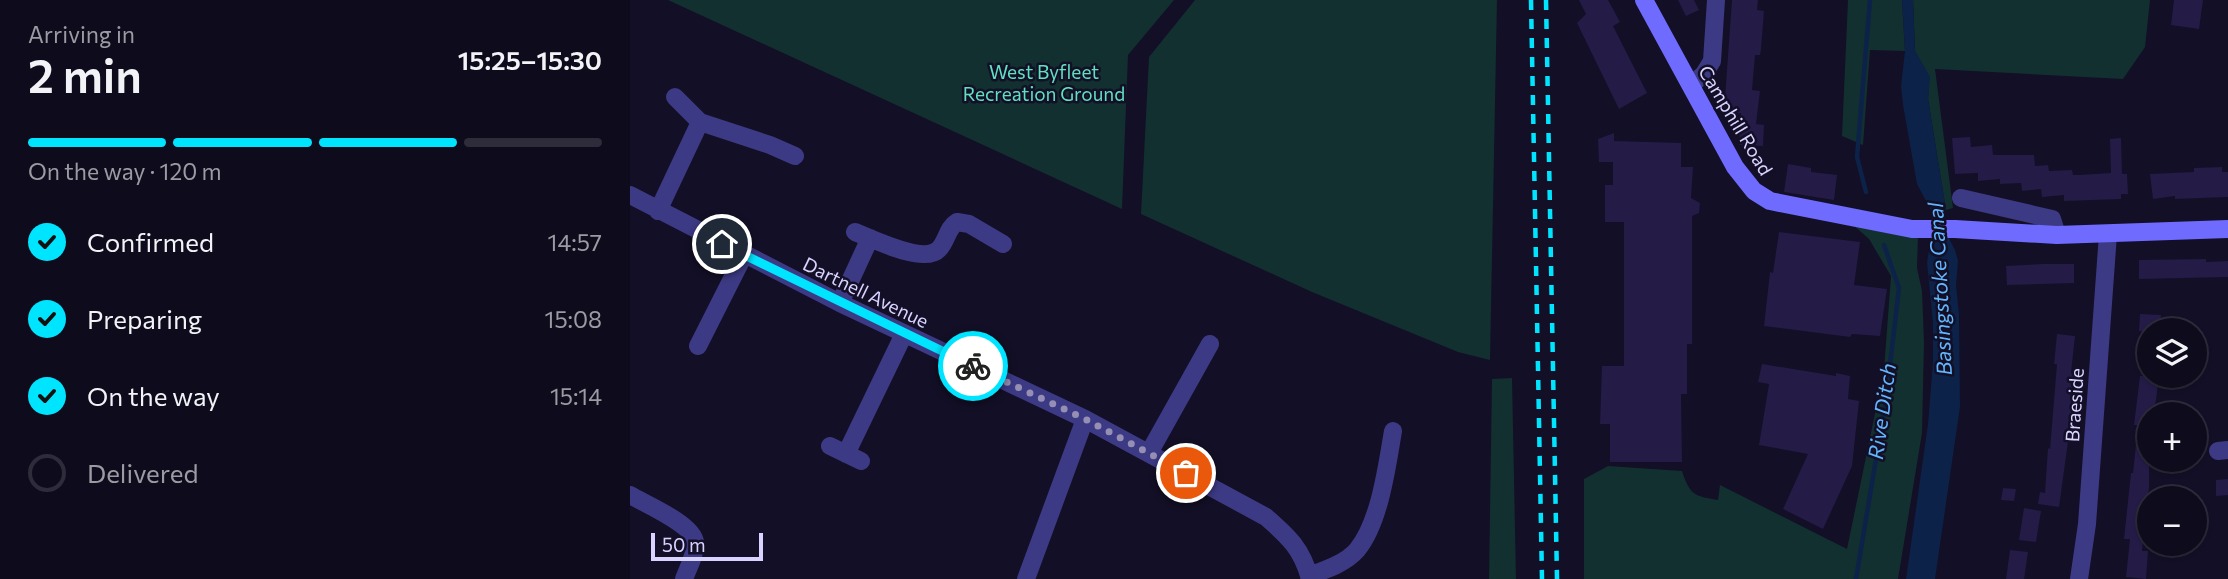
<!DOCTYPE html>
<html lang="en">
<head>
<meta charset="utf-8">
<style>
  :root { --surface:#0e0b1c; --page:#171425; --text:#f1f3f6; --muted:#9b9ba3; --line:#2e2b3b; --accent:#00e5ff }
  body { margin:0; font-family:Commissioner,sans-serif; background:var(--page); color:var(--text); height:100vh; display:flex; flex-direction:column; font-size:26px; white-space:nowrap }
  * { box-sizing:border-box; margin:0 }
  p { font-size:23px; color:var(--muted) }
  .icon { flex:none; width:38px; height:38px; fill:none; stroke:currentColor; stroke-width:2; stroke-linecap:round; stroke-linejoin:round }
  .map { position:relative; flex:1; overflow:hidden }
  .side { display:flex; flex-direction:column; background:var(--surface); width:630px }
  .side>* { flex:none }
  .tools { position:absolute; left:1507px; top:318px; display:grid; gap:14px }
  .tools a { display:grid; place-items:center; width:70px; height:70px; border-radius:50%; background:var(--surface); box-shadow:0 2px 5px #0004,0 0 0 2px var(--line); font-size:35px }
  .scale { position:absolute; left:21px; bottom:18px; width:112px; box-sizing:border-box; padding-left:7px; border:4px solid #d9d4ff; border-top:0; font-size:19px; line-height:24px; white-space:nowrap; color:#d9d4ff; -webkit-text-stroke:5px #130f26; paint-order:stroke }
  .pin { position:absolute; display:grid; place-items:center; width:60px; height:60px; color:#fff; margin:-30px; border:4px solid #fff; border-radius:50%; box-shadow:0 2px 7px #0007 }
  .courier { position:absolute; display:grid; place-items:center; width:70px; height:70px; margin:-35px; border:5px solid #00e5ff; border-radius:50%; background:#fff; color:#222; box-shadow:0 2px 9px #0007 }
  .head em { font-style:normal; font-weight:600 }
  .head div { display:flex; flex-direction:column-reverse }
  .head { display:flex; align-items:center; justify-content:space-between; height:119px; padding:0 28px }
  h1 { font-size:46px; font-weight:600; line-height:52px }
  .bar { display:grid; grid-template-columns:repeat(4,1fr); gap:10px 7px; align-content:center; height:84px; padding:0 28px }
  .bar i { height:9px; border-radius:5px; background:var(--line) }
  .bar .current { background:var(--accent) }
  .bar p { grid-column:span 4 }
  ol { padding:0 28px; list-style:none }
  li { display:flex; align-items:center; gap:21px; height:77px }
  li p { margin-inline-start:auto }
  li .icon { padding:7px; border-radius:50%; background:var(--accent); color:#111; stroke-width:4 }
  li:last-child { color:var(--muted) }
  li i { width:38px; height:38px; border:4px solid var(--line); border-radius:50% }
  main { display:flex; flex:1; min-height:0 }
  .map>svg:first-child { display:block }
  .green { fill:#12302f }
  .water { fill:#0c2248 }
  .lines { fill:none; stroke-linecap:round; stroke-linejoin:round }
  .stream { stroke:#0c2248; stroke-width:4.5 }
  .building { fill:#241b47 }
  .street { stroke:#3d3a85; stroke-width:18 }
  .secondary { stroke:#6f6bff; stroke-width:18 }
  .rail { stroke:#00e5ff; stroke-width:4.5; stroke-dasharray:10 9; stroke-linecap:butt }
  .done { stroke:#948fb3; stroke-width:7; stroke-dasharray:0 12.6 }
  .route { stroke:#00e5ff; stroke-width:9 }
  .labels { text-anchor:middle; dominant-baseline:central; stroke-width:5; stroke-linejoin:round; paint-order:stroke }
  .park-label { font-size:19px; fill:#5fe0c0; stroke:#130f26 }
  .street-label { font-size:19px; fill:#d9d4ff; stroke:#130f26 }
  .water-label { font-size:21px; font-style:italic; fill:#62b6ff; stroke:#130f26 }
</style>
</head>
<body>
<main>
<section class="side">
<div class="head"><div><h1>2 min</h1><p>Arriving in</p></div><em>15:25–15:30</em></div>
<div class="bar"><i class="current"></i><i class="current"></i><i class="current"></i><i></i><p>On the way · 120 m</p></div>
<ol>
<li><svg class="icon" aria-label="check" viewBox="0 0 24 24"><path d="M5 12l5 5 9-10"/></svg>Confirmed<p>14:57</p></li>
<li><svg class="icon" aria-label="check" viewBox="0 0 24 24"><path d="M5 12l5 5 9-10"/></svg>Preparing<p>15:08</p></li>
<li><svg class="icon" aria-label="check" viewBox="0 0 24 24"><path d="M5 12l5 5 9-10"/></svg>On the way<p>15:14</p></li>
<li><i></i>Delivered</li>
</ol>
</section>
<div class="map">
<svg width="1598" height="579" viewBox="0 0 1598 579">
  <rect width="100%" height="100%" fill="#130f26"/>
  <!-- green -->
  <path class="green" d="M 38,0 L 544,0 L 498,55 L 492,209 Z
    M 565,0 L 867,0 L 860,360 L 828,352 L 682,292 L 511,214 L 519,57 Z
    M 1218,0 L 1272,0 L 1275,51 L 1240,50 L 1233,145 L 1212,136 Z
    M 1283,0 L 1520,0 L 1515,47 L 1493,79 L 1305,69 L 1323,208 L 1316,210 L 1298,99 L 1299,77 L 1285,51 Z
    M 1222,224 L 1288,235 L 1287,268 L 1292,291 L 1294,342 L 1292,433 L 1268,579 L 954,579 L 954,479 L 978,466 L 1052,471 C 1060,495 1064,496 1088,500 L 1090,485 L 1217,549 L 1254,370 L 1261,276 L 1239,239 Z
    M 882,378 L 886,579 L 859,579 L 862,379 Z"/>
  <!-- water -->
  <path class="water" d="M 1272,0 L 1283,0 L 1285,51 L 1300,77 L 1298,99 L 1316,210 L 1314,229 L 1325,250 L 1328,261 L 1326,285 L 1329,314 L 1330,407 L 1305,579 L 1276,579 L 1298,424 L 1303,362 L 1303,323 L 1297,262 L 1303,229 L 1301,210 L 1287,184 L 1273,105 L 1271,86 L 1275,51 Z"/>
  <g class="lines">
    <!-- stream -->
    <path class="stream" d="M 1236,192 L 1227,157 L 1240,0
      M 1226,579 L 1256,399 L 1269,288 L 1254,245"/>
  </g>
  <!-- building -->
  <path class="building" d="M 949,0 L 978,0 L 990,22 L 983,26 L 1017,93 L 989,109 L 947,23 L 956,14 Z
    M 1048,0 L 1064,0 L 1069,10 L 1056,16 Z
    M 1102,0 L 1128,0 L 1127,10 L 1134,11 L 1131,49 L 1130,55 L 1125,55 L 1122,90 L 1130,91 L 1126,124 L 1134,125 L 1133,146 L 1109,145 L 1111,113 L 1094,112 Z
    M 1544,0 L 1573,0 L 1569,29 L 1541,25 Z
    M 984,133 L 984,141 L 1051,143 L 1051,167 L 1063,167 L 1061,198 L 1070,203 L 1069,213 L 1062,216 L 1062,344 L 1057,344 L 1057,394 L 1051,394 L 1052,462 L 980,462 L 980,424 L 970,424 L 972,366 L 994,366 L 994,222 L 975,222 L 975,185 L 983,185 L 983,162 L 969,162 L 968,139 Z
    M 1340,137 L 1341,147 L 1362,145 L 1363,155 L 1404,155 L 1405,166 L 1418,165 L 1419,171 L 1442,170 L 1443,175 L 1449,175 L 1481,173 L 1480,139 L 1491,138 L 1492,174 L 1497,174 L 1498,194 L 1491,194 L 1491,199 L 1434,201 L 1434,195 L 1412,197 L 1411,189 L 1392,191 L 1391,183 L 1370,184 L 1370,179 L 1348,181 L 1348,173 L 1325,174 L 1322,138 Z
    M 1158,164 L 1181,168 L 1181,172 L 1207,175 L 1204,200 L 1154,192 Z
    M 1592,167 L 1592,172 L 1598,172 L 1598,197 L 1545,199 L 1545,196 L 1523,199 L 1520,174 L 1564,172 L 1564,168 Z
    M 1149,232 L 1230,242 L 1224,285 L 1257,289 L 1250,336 L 1222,334 L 1220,337 L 1134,326 L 1140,272 L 1143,273 Z
    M 1576,259 L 1576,262 L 1598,261 L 1598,277 L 1509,279 L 1509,260 Z
    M 1413,264 L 1444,264 L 1444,283 L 1377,285 L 1376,266 Z
    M 1510,314 L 1531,315 L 1530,331 L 1509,331 Z
    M 1427,334 L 1445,336 L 1441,373 L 1444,374 L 1442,413 L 1429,507 L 1408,504 L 1410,492 L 1415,493 L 1418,448 L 1420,449 L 1427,364 L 1424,364 Z
    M 1132,364 L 1206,376 L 1206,373 L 1220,376 L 1218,399 L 1229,401 L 1222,466 L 1193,529 L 1153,509 L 1178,454 L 1129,445 L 1139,384 L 1128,382 Z
    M 1510,376 L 1529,376 L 1524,415 L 1519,415 L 1519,488 L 1512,551 L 1518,551 L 1516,579 L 1496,577 L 1500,539 L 1494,539 L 1501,473 L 1503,473 L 1508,425 L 1504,425 Z
    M 1598,479 L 1598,495 L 1586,496 L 1586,480 Z
    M 1373,488 L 1386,489 L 1384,501 L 1371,500 Z
    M 1394,508 L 1411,511 L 1406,542 L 1389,540 Z
    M 1380,550 L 1398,552 L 1394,579 L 1376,579 Z"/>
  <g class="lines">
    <!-- street -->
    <path class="street" d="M 1061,85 L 1074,74 L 1082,61 L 1086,0
      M 45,97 L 70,122 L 140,145 L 165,156
      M 0,195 L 210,303 L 455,419 L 636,517 C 659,537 672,549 680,579
      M 1331,198 L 1422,219 L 1427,235
      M 28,211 L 70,122
      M 225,232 C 243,239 294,265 309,249 C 317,241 317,228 327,222 L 339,224 L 373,244
      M 210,303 L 240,238
      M 68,346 L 114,255
      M 200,446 L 231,461
      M 1588,451 L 1598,450
      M 519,453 L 580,344
      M 216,454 L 274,334
      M 0,495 C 15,504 63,524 65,542 C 66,554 58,568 54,579
      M 679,576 C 695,570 716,563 727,550 C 750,522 757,466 763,431
      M 396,579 L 455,419
      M 1449,579 L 1457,524 L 1478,234"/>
    <!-- secondary -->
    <path class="secondary" d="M 1014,0 L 1105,167 L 1124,191 L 1140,201 L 1282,229 L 1325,229 L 1427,235 L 1598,229"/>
    <!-- rail -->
    <path class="rail" d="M 901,0 L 912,579
      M 916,0 L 927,579"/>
  </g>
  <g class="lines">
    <!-- done -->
    <path class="done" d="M 343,366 L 455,419 L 556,473"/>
    <!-- route -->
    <path class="route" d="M 92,244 L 343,366"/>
  </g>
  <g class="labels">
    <!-- park labels -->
    <g class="park-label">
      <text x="414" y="71">West Byfleet<tspan x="414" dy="22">Recreation Ground</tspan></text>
    </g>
    <!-- street labels -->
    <g class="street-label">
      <text transform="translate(1106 120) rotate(59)">Camphill Road</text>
      <text transform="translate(236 292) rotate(26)">Dartnell Avenue</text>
      <text transform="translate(1444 405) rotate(-86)">Braeside</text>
    </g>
    <!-- water labels -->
    <g class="water-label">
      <text transform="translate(1309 289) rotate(-93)">Basingstoke Canal</text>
      <text transform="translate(1251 411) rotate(-82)">Rive Ditch</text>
    </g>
  </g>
</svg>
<div class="tools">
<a><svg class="icon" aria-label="layers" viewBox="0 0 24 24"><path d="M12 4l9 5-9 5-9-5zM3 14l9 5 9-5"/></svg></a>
<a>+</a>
<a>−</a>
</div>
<div class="scale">50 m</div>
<div class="pin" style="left:556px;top:473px;background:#ea580c"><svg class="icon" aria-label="bag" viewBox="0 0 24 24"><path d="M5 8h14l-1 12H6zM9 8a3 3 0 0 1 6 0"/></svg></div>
<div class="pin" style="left:92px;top:244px;background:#1f2937"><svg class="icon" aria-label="home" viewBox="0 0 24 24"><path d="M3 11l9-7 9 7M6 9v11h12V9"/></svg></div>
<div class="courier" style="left:343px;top:366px"><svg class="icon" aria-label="bike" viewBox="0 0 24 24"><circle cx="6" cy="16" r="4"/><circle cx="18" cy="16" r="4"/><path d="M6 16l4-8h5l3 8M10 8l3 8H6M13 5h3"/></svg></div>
</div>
</main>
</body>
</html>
